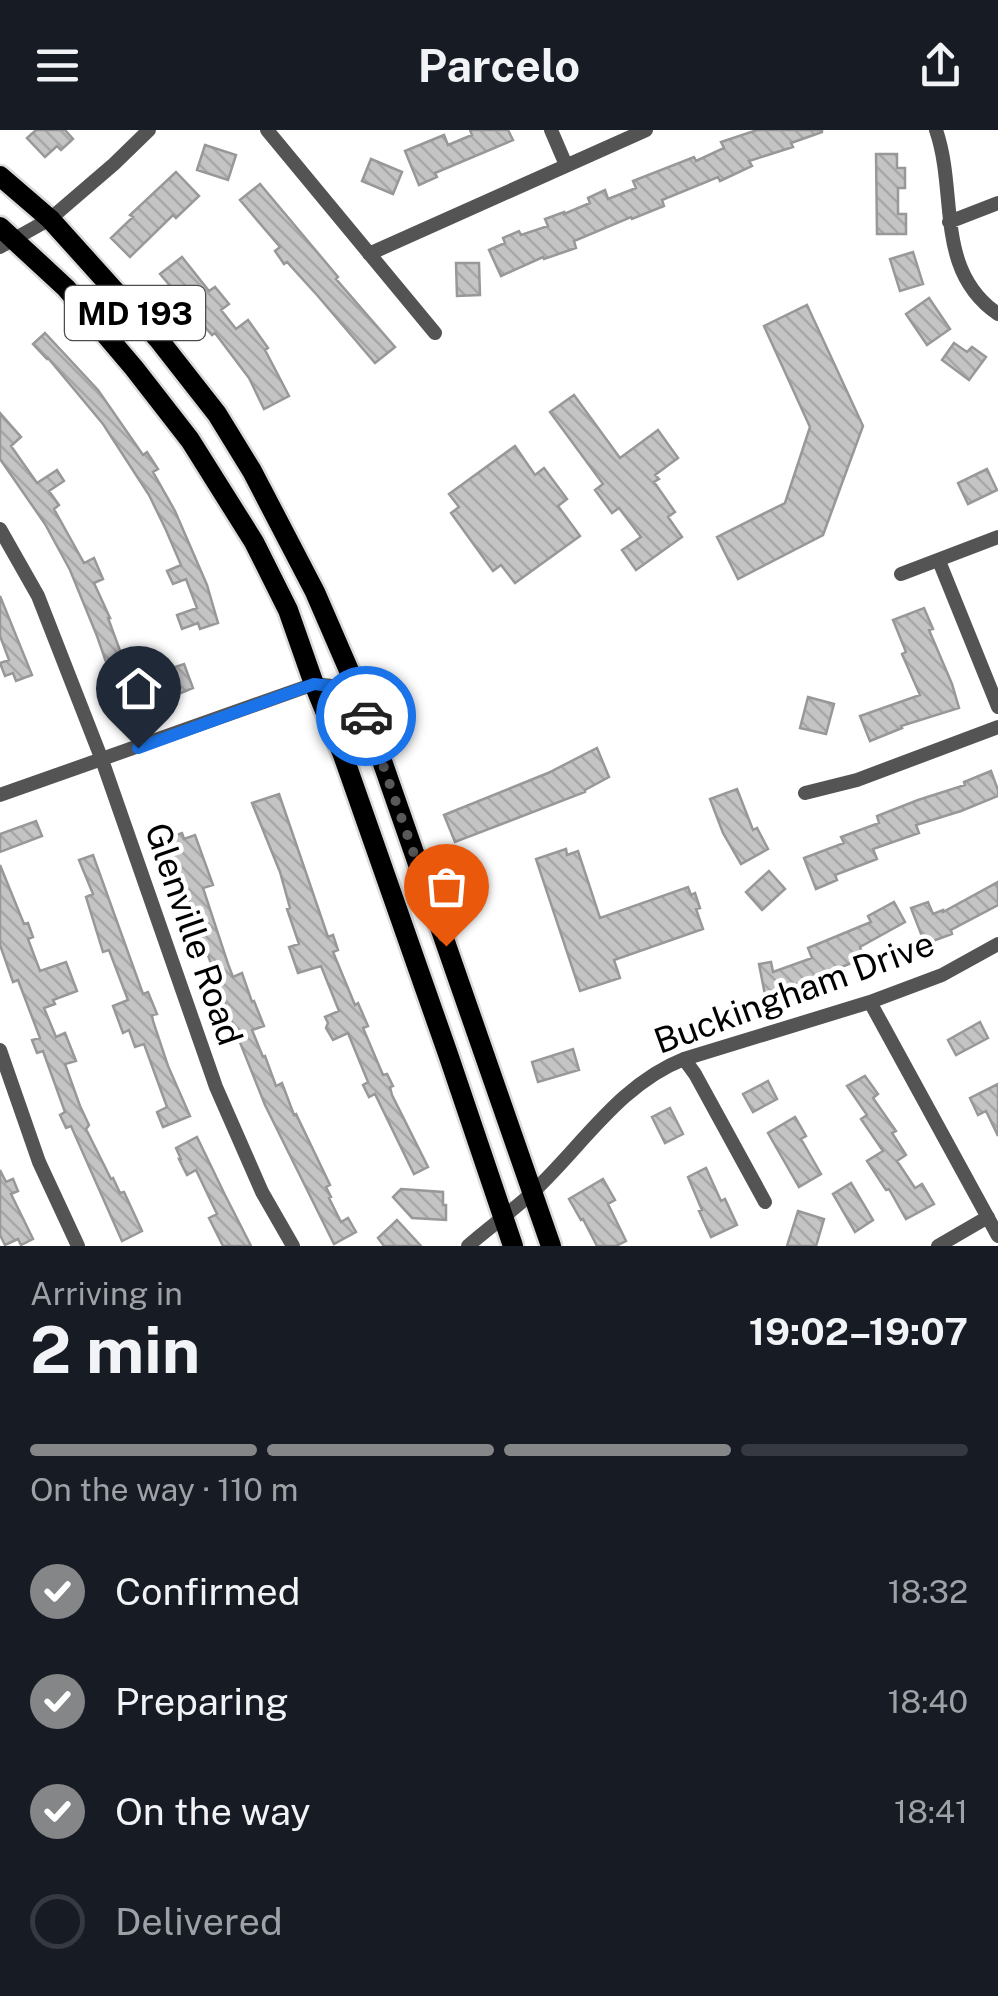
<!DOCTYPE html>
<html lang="en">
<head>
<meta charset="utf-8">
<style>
  :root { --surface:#171b24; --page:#242831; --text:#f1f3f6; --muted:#9ea1a6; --line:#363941; --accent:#858687 }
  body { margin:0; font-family:"Public Sans",sans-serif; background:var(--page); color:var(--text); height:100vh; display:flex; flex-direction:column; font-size:38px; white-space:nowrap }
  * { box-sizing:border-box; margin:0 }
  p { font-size:32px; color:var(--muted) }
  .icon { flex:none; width:55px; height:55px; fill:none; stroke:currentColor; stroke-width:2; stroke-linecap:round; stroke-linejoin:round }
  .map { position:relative; height:1116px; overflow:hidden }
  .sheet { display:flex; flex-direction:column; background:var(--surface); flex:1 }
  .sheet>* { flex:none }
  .pin { position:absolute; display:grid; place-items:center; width:85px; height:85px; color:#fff; margin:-102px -42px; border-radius:50% 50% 50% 0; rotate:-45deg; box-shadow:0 0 10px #0007 }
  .pin .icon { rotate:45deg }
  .courier { position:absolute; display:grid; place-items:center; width:100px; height:100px; margin:-50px; border:8px solid #1a73e8; border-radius:50%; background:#fff; color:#222; box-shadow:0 2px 12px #0007 }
  .head em { font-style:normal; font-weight:700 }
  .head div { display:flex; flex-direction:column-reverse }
  .head { display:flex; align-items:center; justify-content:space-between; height:170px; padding:0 30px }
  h1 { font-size:65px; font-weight:700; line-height:75px }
  .bar { display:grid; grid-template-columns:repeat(4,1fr); gap:15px 10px; align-content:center; height:120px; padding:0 30px }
  .bar i { height:12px; border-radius:8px; background:var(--line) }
  .bar .on { background:var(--accent) }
  .bar p { grid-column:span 4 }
  ol { padding:0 30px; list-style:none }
  li { display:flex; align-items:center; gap:30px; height:110px }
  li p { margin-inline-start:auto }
  li .icon { padding:10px; border-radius:50%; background:var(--accent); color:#fff; stroke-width:4 }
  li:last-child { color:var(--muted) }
  li i { width:55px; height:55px; border:5px solid var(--line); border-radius:50% }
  header { display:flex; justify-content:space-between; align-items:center; height:130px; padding:0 30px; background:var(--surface); font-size:45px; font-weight:700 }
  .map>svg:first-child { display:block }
  .building { fill:url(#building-back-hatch); stroke:#989898; stroke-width:2.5 }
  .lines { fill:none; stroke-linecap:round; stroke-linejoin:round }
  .primary-casing { stroke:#dbdbdb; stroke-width:25 }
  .street { stroke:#545454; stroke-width:14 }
  .primary { stroke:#000; stroke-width:20 }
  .done { stroke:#595959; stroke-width:10; stroke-dasharray:0 18 }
  .route { stroke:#1a73e8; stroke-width:12 }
  .labels { text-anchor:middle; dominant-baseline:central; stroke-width:9; stroke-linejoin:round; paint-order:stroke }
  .shield { fill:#fff; stroke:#4c4c4c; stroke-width:2.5 }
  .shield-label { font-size:32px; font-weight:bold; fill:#000 }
  .street-label { font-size:35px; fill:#000; stroke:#fff }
</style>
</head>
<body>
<header><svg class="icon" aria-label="menu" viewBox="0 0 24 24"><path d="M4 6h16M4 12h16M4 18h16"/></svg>Parcelo<svg class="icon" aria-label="share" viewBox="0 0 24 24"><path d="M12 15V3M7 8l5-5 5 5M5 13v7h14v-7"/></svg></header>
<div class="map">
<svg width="998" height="1116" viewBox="0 0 998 1116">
  <defs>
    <pattern id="building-back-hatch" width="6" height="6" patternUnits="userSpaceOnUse" patternTransform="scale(2.5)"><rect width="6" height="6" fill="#c4c4c4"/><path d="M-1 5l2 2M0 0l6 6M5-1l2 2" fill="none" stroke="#a7a7a7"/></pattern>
  </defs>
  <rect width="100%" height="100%" fill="#fff"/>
  <!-- building -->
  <path class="building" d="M 36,0 L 65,0 L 73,9 L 61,20 L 57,16 L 45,27 L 27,8 Z
    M 470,0 L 508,0 L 513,10 L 435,43 L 437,47 L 419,55 L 405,21 L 444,5 L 448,15 L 472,5 Z
    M 757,0 L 822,0 L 822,2 L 791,13 L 793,17 L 749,31 L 752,36 L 720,51 L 718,47 L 662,70 L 664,76 L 632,89 L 631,87 L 574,111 L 576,118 L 544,129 L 543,127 L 501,146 L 489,120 L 505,113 L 503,108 L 519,101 L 521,105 L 548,96 L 545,89 L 564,82 L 564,84 L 590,73 L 588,68 L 605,60 L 608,69 L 636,58 L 633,51 L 694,27 L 696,31 L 724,18 L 721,12 Z
    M 205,15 L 236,25 L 228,50 L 197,40 Z
    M 876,24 L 897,24 L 897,38 L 905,38 L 905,58 L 898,58 L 898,84 L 906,84 L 906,104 L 877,104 Z
    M 371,29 L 402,42 L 393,64 L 362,51 Z
    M 176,42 L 199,66 L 176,88 L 173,85 L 130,127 L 111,108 L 133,87 L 130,85 Z
    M 260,54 L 338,147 L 336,149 L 395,217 L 375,233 L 317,165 L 287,132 L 284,134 L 275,121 L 280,117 L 240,70 Z
    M 913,122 L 923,154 L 900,161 L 890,129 Z
    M 182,127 L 209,161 L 215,157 L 229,174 L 221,180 L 236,199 L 248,190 L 268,218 L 265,220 L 289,266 L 264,279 L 249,248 L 215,203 L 212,205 L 160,144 Z
    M 456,133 L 479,133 L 480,165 L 457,166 Z
    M 929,168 L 950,199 L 927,215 L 906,184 Z
    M 807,175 L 863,296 L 823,405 L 738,449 L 717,407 L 785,373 L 810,297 L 764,196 Z
    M 45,203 L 98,260 L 143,325 L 147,322 L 158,339 L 153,342 L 175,381 L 207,455 L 218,493 L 200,499 L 198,493 L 182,499 L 177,485 L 197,478 L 186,449 L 173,454 L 167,441 L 181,435 L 166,400 L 149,365 L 103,294 L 48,228 L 47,229 L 33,214 Z
    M 954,213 L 967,222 L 972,217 L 986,227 L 969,250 L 942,230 Z
    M 574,265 L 620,328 L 658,300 L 678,328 L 655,345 L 659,349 L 654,352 L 675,382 L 668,387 L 682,407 L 636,440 L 622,420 L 641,407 L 619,378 L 612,383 L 595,360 L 603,354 L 550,282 Z
    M 0,283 L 21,307 L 11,316 L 37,353 L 57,340 L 64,351 L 49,361 L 59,375 L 54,379 L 84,433 L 94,428 L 103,449 L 94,453 L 110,488 L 108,488 L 122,526 L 106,532 L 97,506 L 70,440 L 45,394 L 0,329 Z
    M 515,316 L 535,345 L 544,338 L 567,369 L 558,376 L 580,406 L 515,453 L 501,435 L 493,441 L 451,383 L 459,377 L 449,364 Z
    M 987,339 L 997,360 L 968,374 L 958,353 Z
    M 0,466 L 32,545 L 16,551 L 13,543 L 5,546 L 0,533 L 9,530 L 0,506 Z
    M 924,478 L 933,499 L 929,500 L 952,554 L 959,578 L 901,596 L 902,598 L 870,611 L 860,586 L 920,565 L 902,524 L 906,522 L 893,490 Z
    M 184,534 L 193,558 L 166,569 L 157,543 Z
    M 808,567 L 834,574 L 826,604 L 800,598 Z
    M 597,618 L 609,647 L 585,660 L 585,662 L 455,712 L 444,685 L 548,643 Z
    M 991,641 L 998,660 L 998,666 L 961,681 L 916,695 L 919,703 L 873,719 L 877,729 L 835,745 L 837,750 L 816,759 L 804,728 L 844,713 L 841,707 L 879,693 L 877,686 L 918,670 L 965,655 L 964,652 Z
    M 737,659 L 753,700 L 757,698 L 768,719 L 741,734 L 723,703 L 710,669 Z
    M 279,664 L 328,807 L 333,805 L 338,820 L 333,822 L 355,875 L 358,873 L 368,896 L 363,898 L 383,945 L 387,944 L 393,956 L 390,957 L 392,965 L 428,1037 L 414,1044 L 375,964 L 369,967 L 363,955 L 368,952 L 348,903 L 333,910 L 326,898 L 328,893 L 325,887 L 339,881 L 321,836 L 298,843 L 289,817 L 299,814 L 287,779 L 290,778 L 280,742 L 252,673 Z
    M 36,691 L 42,706 L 0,722 L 0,704 Z
    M 182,703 L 184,709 L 195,705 L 213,755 L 203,758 L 228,834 L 233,847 L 242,843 L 252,872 L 254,871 L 264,896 L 252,900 L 263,927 L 265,926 L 276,956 L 282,953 L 294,985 L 296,984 L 330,1055 L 326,1057 L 331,1067 L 329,1068 L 341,1092 L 348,1088 L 356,1102 L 334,1114 L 265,975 L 229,885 L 169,714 L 167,708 Z
    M 566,719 L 567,725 L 578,721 L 600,788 L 688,757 L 691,765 L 695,763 L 700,778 L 696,779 L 703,799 L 614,830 L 620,848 L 580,861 L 536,729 Z
    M 93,725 L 143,864 L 148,862 L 157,884 L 152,885 L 153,891 L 168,936 L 190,986 L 163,997 L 157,982 L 167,977 L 144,914 L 135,917 L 129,900 L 123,903 L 113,876 L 128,870 L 109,820 L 103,822 L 86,767 L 93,764 L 79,730 Z
    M 0,735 L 24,794 L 28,793 L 33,807 L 28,809 L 40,841 L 66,832 L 77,861 L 53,870 L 55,874 L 44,878 L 56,907 L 65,903 L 76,931 L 65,934 L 80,976 L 89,995 L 86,999 L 111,1049 L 113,1048 L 120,1063 L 124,1062 L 142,1101 L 122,1111 L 71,996 L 66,998 L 60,985 L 65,982 L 43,921 L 37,923 L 32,910 L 40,908 L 18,850 L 13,852 L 0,815 Z
    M 769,741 L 785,759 L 762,780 L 746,762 Z
    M 998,752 L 998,775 L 951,800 L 952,804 L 925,814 L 911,778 L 928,772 L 933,784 L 943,780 L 943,782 Z
    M 894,772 L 905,792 L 860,817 L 864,828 L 829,842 L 830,843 L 776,861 L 779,872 L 767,875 L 759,834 L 771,832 L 773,842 L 812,828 L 808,818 L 871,792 L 868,786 Z
    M 980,892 L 988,908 L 956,925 L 948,910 Z
    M 573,919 L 579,940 L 538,952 L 532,932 Z
    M 865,946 L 878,964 L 873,968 L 896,1001 L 892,1003 L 906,1025 L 897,1031 L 915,1058 L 922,1054 L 934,1074 L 906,1089 L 889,1059 L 886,1060 L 867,1031 L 883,1021 L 861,989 L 867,985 L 847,956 Z
    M 768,951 L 777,969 L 753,982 L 743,964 Z
    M 998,954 L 998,1006 L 986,981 L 978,985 L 970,968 Z
    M 670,978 L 683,1004 L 665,1013 L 652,987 Z
    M 795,987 L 806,1006 L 801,1009 L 821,1044 L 799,1057 L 768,1003 Z
    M 197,1007 L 225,1065 L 251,1116 L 223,1116 L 209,1088 L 217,1084 L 196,1040 L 187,1045 L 179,1029 L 181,1029 L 176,1018 Z
    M 706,1038 L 721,1071 L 725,1069 L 737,1095 L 711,1107 L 699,1081 L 702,1080 L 688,1047 Z
    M 0,1040 L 6,1052 L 13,1049 L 18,1061 L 11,1064 L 33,1109 L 21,1115 L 18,1109 L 5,1115 L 0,1105 Z
    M 603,1049 L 615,1070 L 608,1074 L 626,1111 L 616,1116 L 597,1116 L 583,1089 L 581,1090 L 569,1069 Z
    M 851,1053 L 873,1090 L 855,1102 L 833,1064 Z
    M 401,1059 L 443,1062 L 443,1075 L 446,1075 L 446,1090 L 412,1088 L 393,1067 Z
    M 798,1081 L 824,1089 L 816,1116 L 787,1116 Z
    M 397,1090 L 421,1116 L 384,1116 L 378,1108 Z"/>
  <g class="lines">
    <defs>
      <path id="primary" d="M 0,46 L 50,89 L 159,210 L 217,284 L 252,341 L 315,462 L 357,559 L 551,1116
        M 0,97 L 66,158 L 134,238 L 190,310 L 254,412 L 288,480 L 314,554 L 343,625 L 448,924 L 513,1116"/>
    </defs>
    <!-- primary casing -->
    <use href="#primary" class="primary-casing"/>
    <!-- street -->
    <path class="street" d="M 267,0 L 435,203
      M 551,0 L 566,35
      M 936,0 C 958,64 934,140 998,184
      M 949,92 L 998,73
      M 0,117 L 50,89 L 114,34 L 149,0
      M 369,124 L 646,0
      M 0,399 L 38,466 L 102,630 L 216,957 L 262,1062 L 293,1116
      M 939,431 L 998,577
      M 901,444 L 998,407
      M 805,663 L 857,650 L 998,597
      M 0,665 L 314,554 L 357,559
      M 870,872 L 998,1106
      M 0,920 L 39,1032 L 78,1116
      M 684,929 L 695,944 L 765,1072
      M 468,1116 C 489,1097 513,1081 534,1061 C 582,1016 620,954 684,929 L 870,872 L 942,845 L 998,814
      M 938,1116 L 988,1087"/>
    <!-- primary -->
    <use href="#primary" class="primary"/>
  </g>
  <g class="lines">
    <!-- done -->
    <path class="done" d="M 366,586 L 446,816"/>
    <!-- route -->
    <path class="route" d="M 138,618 L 314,554 L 357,559 L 366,586"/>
  </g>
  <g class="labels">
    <!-- shield labels -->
    <rect class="shield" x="65" y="156" width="140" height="54" rx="8"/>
    <g class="shield-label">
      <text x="135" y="183">MD 193</text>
    </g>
    <!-- street labels -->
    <g class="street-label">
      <text transform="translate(194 804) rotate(71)">Glenville Road</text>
      <text transform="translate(794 862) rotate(-20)">Buckingham Drive</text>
    </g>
  </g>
</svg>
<div class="pin" style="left:446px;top:816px;background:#ea580c"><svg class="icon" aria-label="bag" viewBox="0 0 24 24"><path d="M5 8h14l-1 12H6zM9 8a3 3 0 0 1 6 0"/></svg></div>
<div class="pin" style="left:138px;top:618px;background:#1f2937"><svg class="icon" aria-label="home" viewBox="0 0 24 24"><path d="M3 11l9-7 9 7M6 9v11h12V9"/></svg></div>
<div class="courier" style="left:366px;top:586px"><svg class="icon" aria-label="car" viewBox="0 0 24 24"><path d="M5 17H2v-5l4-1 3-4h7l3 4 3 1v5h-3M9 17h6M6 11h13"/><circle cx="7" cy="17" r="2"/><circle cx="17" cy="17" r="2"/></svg></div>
</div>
<section class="sheet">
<div class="head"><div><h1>2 min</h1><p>Arriving in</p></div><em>19:02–19:07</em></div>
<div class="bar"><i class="on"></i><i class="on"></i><i class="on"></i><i></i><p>On the way · 110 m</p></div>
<ol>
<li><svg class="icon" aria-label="check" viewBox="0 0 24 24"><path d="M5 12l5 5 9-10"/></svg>Confirmed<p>18:32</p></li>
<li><svg class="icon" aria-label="check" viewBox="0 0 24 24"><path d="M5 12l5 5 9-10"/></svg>Preparing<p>18:40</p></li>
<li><svg class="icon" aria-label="check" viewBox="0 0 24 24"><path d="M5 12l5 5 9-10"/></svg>On the way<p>18:41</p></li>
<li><i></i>Delivered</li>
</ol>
</section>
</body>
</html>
